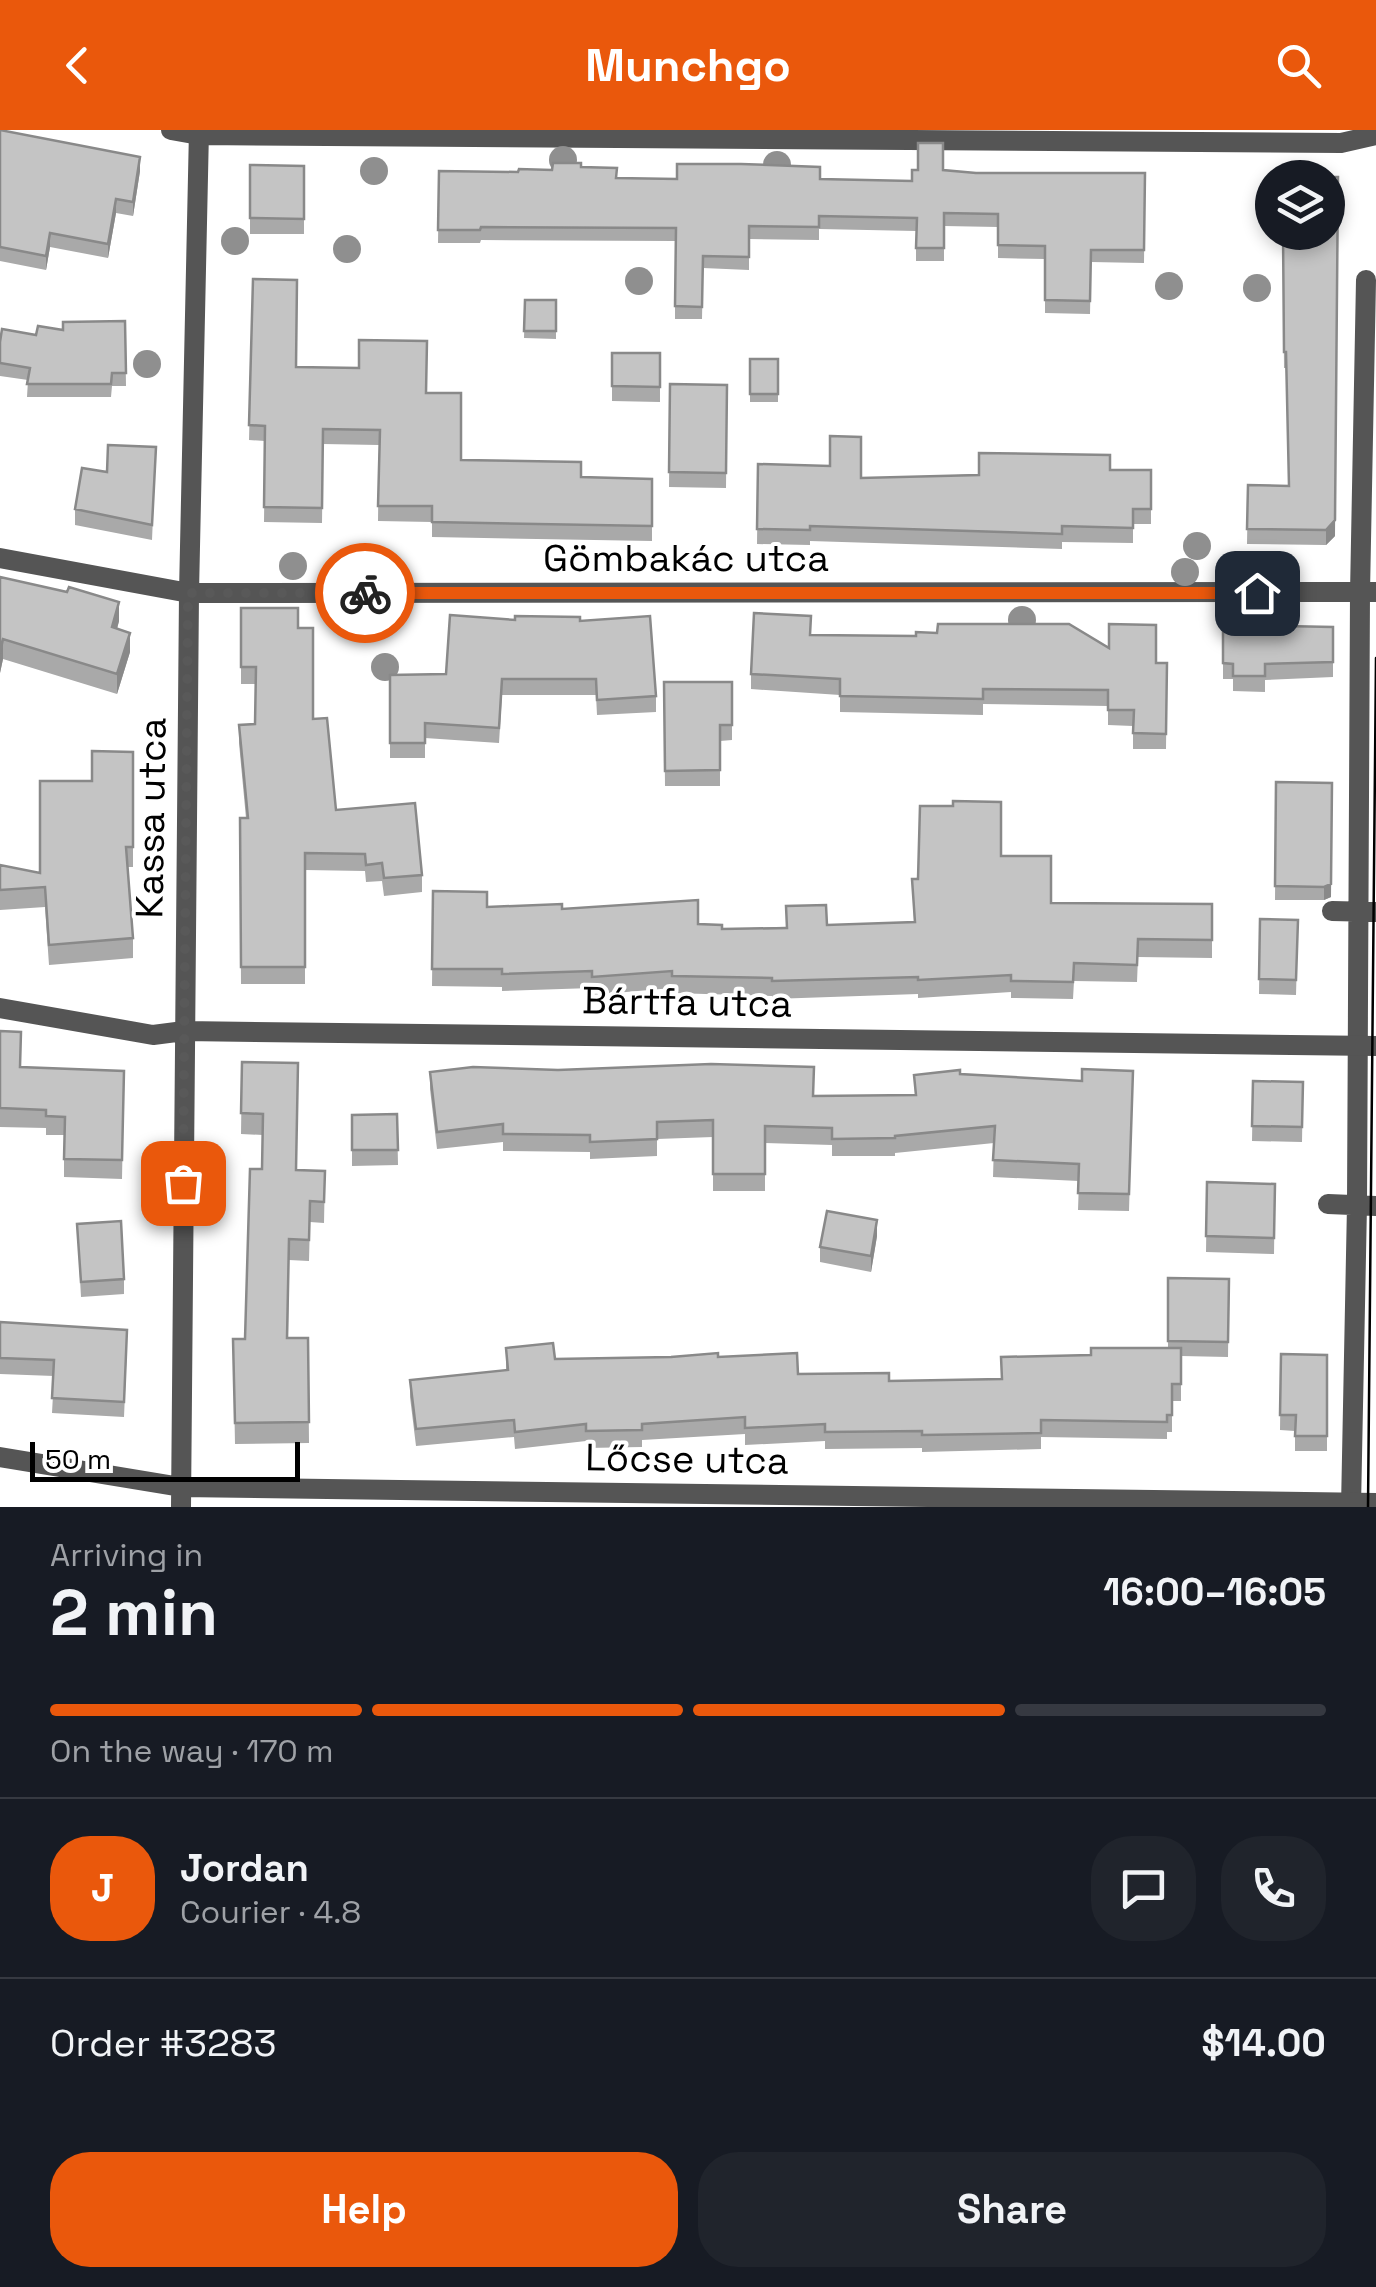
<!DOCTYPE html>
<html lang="en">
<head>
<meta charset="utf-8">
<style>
  :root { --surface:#171b24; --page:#20242c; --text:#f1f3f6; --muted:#9ea1a6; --line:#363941; --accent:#ea580c }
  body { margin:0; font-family:"Space Grotesk",sans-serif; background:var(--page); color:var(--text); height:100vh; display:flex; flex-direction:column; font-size:38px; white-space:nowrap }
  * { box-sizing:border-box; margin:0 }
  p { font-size:32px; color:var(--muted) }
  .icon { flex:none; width:55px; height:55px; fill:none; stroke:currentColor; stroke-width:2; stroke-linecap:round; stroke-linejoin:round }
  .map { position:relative; height:1377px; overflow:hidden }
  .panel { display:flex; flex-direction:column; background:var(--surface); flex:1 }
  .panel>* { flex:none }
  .controls { position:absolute; left:1255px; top:30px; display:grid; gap:20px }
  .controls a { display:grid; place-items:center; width:90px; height:90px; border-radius:50%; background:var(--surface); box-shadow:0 5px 15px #0003; font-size:50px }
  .scale { position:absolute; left:30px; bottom:25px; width:270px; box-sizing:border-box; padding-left:10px; border:5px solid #000; border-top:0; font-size:28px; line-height:35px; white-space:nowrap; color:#000; -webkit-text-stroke:8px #fff; paint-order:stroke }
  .pin { position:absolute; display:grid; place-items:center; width:85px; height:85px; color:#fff; margin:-42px; border-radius:20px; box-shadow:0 5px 15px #0006 }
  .courier { position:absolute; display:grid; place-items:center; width:100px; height:100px; margin:-50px; border:8px solid #ea580c; border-radius:50%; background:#fff; color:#222; box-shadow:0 2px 12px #0007 }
  .overview em { font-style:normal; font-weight:700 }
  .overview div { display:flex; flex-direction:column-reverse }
  .overview { display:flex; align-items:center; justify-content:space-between; height:170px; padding:0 50px }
  h1 { font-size:65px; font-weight:700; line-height:75px }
  .bar { display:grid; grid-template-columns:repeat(4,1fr); gap:15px 10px; align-content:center; height:120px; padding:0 50px }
  .bar i { height:12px; border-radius:8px; background:var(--line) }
  .bar .selected { background:var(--accent) }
  .bar p { grid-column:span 4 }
  .line { display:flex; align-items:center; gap:25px; padding:0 50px; border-top:2px solid var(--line) }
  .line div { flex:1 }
  .round { display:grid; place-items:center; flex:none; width:105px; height:105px; border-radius:40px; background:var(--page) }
  .primary-button { display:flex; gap:20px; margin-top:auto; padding:20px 50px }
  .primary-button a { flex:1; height:115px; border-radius:40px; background:var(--accent); color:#fff; font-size:40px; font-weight:700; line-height:115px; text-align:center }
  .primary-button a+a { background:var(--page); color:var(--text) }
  header { display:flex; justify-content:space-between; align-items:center; height:130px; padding:0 50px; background:var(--accent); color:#fff; font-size:45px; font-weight:700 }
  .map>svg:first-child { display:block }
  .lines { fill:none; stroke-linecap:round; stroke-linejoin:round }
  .lane { stroke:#555; stroke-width:20 }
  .street { stroke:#555; stroke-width:20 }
  .tram { stroke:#000; stroke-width:2.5 }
  .tree { fill:#8f8f8f }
  .wall { fill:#a9a9a9 }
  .shaded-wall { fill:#898989 }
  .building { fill:#c4c4c4; stroke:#898989; stroke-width:2.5 }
  .done { stroke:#595959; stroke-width:10; stroke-dasharray:0 18 }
  .route { stroke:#ea580c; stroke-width:12 }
  .labels { text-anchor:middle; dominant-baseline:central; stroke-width:8; stroke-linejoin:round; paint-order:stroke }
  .street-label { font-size:38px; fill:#000; stroke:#fff }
</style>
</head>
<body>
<header><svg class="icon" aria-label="back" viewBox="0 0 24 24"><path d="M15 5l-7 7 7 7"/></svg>Munchgo<svg class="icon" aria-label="search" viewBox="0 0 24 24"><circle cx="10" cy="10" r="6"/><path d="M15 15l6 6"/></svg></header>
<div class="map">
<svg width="1376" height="1377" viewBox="0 0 1376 1377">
  <rect width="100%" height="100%" fill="#fff"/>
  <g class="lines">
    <!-- lane -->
    <path class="lane" d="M 1332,781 L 1376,782
      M 1328,1074 L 1376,1076
      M 1351,1377 L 1357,1075 L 1360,463 L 1366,150"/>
    <!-- street -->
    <path class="street" d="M 171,0 L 199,5 L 1341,13 L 1376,5
      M 0,428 L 189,463 L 1376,462
      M 0,878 L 153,905 L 184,901 L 1376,916
      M 0,1327 L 181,1357 L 1376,1373
      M 181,1377 L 189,463 L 199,0"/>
    <!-- tram -->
    <path class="tram" d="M 1368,1377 L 1376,528"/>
  </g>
  <!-- trees -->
  <g class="tree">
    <circle cx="563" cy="30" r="14"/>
    <circle cx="777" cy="35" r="14"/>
    <circle cx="374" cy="41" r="14"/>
    <circle cx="235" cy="111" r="14"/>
    <circle cx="347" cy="119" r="14"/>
    <circle cx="639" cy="151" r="14"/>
    <circle cx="1169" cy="156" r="14"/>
    <circle cx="1257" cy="158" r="14"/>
    <circle cx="147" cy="234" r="14"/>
    <circle cx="1197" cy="416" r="14"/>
    <circle cx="293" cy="436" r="14"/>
    <circle cx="1185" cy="442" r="14"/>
    <circle cx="1022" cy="490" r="14"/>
    <circle cx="385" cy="537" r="14"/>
  </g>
  <!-- wall -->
  <path class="wall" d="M 0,0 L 140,41 L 133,86 L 116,83 L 108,128 L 50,117 L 46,140 L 0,131 Z
    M 250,35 L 304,36 L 304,104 L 250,104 Z
    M 581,37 L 617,48 L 912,51 L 943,40 L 976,43 L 1145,43 L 1144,133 L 1091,132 L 1090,184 L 1045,183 L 1045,129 L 998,128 L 998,97 L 944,96 L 944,131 L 916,131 L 916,101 L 819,99 L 819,110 L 749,109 L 749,140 L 703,138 L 702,189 L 675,189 L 675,111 L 481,110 L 480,113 L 438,113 L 439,41 L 518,42 Z
    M 1283,102 L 1335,406 L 1326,415 L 1247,414 L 1248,355 L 1289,356 L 1286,238 L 1284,238 Z
    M 253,149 L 297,237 L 426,263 L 461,330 L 581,347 L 652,349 L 652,411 L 432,407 L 432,392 L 378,391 L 379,315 L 323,314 L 322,393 L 264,392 L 265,311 L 249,310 Z
    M 525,170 L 556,170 L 556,209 L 524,208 Z
    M 125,191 L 126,256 L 112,256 L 111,267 L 27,267 L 28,250 L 0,246 L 0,212 L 63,200 Z
    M 660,223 L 660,272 L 612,271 L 612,256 Z
    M 750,229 L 778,229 L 778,272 L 750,272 Z
    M 670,254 L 727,255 L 726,358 L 669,357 Z
    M 156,317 L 152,410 L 75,395 L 75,379 L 107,342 Z
    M 758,334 L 861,348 L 1110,340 L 1151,340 L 1151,394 L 1133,394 L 1133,413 L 1062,412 L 1062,419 L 810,411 L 810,415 L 757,414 Z
    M 0,447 L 119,491 L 117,499 L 130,522 L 117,564 L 3,529 L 0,543 Z
    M 241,478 L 298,498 L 313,589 L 336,680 L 422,745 L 422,762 L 384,766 L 382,751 L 366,752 L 365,741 L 305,740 L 305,854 L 241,854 L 240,688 L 246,688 L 239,613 L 239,595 L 255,594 L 256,554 L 241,554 Z
    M 515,490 L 580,491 L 656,566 L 656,582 L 597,585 L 596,565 L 502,565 L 499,613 L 425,608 L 425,628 L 390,628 L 390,545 L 446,544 Z
    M 1223,495 L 1333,497 L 1333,547 L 1265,550 L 1265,562 L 1233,561 L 1233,549 L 1223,549 Z
    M 811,505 L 1109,518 L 1156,533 L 1167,533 L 1166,619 L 1133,619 L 1133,596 L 1108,595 L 1108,576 L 983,574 L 983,585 L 840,582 L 840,565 L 751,559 L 751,544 Z
    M 664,552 L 732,552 L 732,610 L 720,611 L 720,656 L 665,656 Z
    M 133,622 L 133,737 L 128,737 L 133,808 L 133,828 L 49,835 L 45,777 L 0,780 L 0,735 L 40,743 L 92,651 Z
    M 1276,652 L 1331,767 L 1324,770 L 1275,770 Z
    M 1001,726 L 1051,773 L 1212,774 L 1212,828 L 1138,827 L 1137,852 L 1074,851 L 1073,869 L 1011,868 L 1011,862 L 918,868 L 918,864 L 772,869 L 772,866 L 672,863 L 672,858 L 592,865 L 592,858 L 502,861 L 502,857 L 432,856 L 433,761 L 487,777 L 562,779 L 698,794 L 722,799 L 914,792 L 912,749 Z
    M 1260,789 L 1298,790 L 1296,865 L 1259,864 Z
    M 0,901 L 20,937 L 124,941 L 122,1049 L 64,1047 L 64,1005 L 46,1005 L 46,998 L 0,997 Z
    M 242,932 L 297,1040 L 325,1041 L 324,1093 L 310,1092 L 309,1131 L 289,1130 L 288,1208 L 308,1208 L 309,1313 L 235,1314 L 233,1209 L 245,1209 L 262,1039 L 263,1005 L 241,1004 Z
    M 1133,941 L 1129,1081 L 1078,1080 L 1079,1051 L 993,1047 L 994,1013 L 895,1023 L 895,1026 L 832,1026 L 832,1015 L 765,1013 L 765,1061 L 713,1061 L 713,1007 L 657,1009 L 657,1026 L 590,1029 L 590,1022 L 503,1021 L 503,1012 L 437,1019 L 430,959 L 430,942 L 814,966 L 915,965 L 914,945 L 960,944 L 1082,951 Z
    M 1253,951 L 1303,952 L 1302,1012 L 1252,1011 Z
    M 397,984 L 398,1035 L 352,1036 L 352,985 Z
    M 1207,1052 L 1275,1054 L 1274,1124 L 1206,1122 Z
    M 77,1094 L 124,1149 L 124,1164 L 81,1167 Z
    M 877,1106 L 871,1142 L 820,1132 L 820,1117 Z
    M 1168,1148 L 1229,1149 L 1228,1227 L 1181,1226 L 1181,1271 L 1172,1271 L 1172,1302 L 1167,1302 L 1167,1309 L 1041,1307 L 1041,1319 L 922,1322 L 922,1318 L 825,1319 L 825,1311 L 745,1315 L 745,1304 L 642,1310 L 642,1317 L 586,1318 L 586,1311 L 515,1319 L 514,1307 L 416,1316 L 410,1267 L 410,1250 L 506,1240 L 506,1218 L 555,1229 L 718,1227 L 798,1244 L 889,1251 L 1002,1249 L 1091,1225 L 1168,1218 Z
    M 0,1192 L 127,1216 L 124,1287 L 52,1283 L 54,1246 L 0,1244 Z
    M 1281,1224 L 1327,1225 L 1327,1321 L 1295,1321 L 1295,1301 L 1280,1300 Z"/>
  <!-- shaded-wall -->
  <path class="shaded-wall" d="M 140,27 L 140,41 L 133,86 L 133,72 Z
    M 1338,47 L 1335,406 L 1326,415 L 1326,400 Z
    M 116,69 L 116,83 L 108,128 L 108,114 Z
    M 50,103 L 50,117 L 46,140 L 46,126 Z
    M 119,472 L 119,491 L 112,517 L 112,497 Z
    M 130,503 L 130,522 L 117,564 L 117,544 Z
    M 3,509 L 3,529 L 0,543 L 0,523 Z
    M 1332,667 L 1331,767 L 1324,770 L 1324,757 Z
    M 877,1090 L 877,1106 L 871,1142 L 871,1126 Z"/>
  <!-- building -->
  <path class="building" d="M 0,0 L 140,27 L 133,72 L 116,69 L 108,114 L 50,103 L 46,126 L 0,117 Z
    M 918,13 L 943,13 L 943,40 L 976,43 L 1145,43 L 1144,120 L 1091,120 L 1090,171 L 1045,170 L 1045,116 L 998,115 L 998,84 L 944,83 L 944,118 L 916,118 L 917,88 L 819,86 L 819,97 L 749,96 L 749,127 L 703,126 L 702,177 L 675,176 L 676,98 L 481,97 L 480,100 L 438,100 L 439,41 L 518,42 L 519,39 L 552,40 L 553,33 L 581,33 L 581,37 L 617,38 L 616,48 L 677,49 L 677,34 L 741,34 L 820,37 L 820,49 L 912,51 L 912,40 L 918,40 Z
    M 250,35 L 304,36 L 304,89 L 250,88 Z
    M 1282,47 L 1338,47 L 1335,390 L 1326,400 L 1247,399 L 1248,355 L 1289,356 L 1286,222 L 1284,222 L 1283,102 L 1328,102 L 1328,48 Z
    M 253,149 L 297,150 L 296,237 L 359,238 L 359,210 L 427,211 L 426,263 L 461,263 L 461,330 L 581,332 L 581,347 L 652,349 L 652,396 L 432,392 L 432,376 L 378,376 L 380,300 L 323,299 L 322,378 L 264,377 L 265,296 L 249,295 Z
    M 525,170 L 556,170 L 556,201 L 524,201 Z
    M 125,191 L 126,243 L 112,243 L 111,254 L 27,254 L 30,238 L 0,233 L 0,212 L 2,199 L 36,205 L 38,196 L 63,200 L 63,192 Z
    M 612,223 L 660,223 L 660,257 L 612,256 Z
    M 750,229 L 778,229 L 778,264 L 750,264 Z
    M 670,254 L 727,255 L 726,343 L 669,342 Z
    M 830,306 L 861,307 L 861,348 L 979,345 L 979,323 L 1110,325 L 1110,340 L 1151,340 L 1151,379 L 1133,379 L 1133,398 L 1062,396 L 1062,404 L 810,396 L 810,400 L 757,399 L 758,334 L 830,336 Z
    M 108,315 L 156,317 L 152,395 L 75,379 L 82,338 L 107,342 Z
    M 0,447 L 67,462 L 69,457 L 119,472 L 112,497 L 130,503 L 117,544 L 3,509 L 0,523 Z
    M 241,478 L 298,478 L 298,498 L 313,498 L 313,589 L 327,588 L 336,680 L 415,673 L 422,745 L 384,748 L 382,733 L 366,735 L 365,724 L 305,723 L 305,837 L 241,837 L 240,688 L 248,688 L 239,595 L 255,594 L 256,537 L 241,537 Z
    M 754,483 L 811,486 L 810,505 L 916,506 L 916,502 L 937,503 L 938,494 L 1069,494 L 1109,518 L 1109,494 L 1156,495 L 1156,533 L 1167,533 L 1166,604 L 1133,603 L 1134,580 L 1108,580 L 1108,560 L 983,559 L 983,569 L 840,566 L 840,549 L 751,544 Z
    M 450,485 L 515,490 L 515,486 L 580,487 L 580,491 L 650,486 L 656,566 L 597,570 L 596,549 L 502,549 L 499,598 L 425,593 L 425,613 L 390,613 L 390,545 L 446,544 Z
    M 1223,495 L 1333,497 L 1333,532 L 1265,534 L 1265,546 L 1233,546 L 1233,534 L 1223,533 Z
    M 664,552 L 732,552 L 732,595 L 720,595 L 720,640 L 665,641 Z
    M 92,621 L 133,622 L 133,717 L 126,717 L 133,808 L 49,815 L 45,757 L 0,760 L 0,735 L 40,743 L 40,651 L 92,651 Z
    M 1276,652 L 1332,653 L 1331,754 L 1324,757 L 1275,756 Z
    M 953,671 L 1001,672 L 1001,726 L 1051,726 L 1051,773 L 1212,774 L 1212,810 L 1138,809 L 1137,835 L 1074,833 L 1073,852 L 1011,851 L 1011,845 L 918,850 L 918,847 L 772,851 L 772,848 L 672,846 L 672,841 L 592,847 L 592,841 L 502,844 L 502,839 L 432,839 L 433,761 L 487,762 L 487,777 L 562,774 L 562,779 L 698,770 L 698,794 L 722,795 L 722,799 L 787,798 L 786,776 L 826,775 L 827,795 L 915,792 L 912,749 L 918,749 L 920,676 L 953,676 Z
    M 1260,789 L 1298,790 L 1296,850 L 1259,849 Z
    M 0,901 L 21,902 L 20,937 L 124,941 L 122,1030 L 64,1029 L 65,987 L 46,986 L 46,980 L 0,978 Z
    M 242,932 L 298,933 L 296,1040 L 325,1041 L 324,1072 L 310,1071 L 309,1110 L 289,1109 L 287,1208 L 308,1208 L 309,1292 L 235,1293 L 233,1209 L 245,1209 L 250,1039 L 262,1039 L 263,984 L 241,983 Z
    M 711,934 L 814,937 L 813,966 L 916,965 L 914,945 L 960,940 L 960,944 L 1082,951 L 1082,939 L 1133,941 L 1129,1064 L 1078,1063 L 1079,1034 L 993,1030 L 995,996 L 895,1006 L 895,1008 L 832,1009 L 832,998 L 765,996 L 765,1044 L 713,1044 L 713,990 L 657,992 L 657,1009 L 590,1012 L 590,1005 L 503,1004 L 503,994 L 437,1002 L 430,942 L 473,937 L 558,940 Z
    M 1253,951 L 1303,952 L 1302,997 L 1252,996 Z
    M 397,984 L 398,1020 L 352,1020 L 352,985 Z
    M 1207,1052 L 1275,1054 L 1274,1108 L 1206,1106 Z
    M 827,1081 L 877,1090 L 871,1126 L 820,1117 Z
    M 121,1091 L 124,1149 L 81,1152 L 77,1094 Z
    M 1168,1148 L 1229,1149 L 1228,1212 L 1168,1211 Z
    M 0,1192 L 127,1200 L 124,1272 L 52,1268 L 54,1230 L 0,1228 Z
    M 553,1213 L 555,1229 L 671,1227 L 718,1223 L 718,1227 L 797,1223 L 798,1244 L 889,1243 L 889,1251 L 1002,1249 L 1001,1227 L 1091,1225 L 1091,1218 L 1181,1218 L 1181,1254 L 1172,1254 L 1172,1285 L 1167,1285 L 1167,1292 L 1041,1290 L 1041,1303 L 922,1305 L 922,1301 L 825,1302 L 825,1294 L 745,1298 L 745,1287 L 642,1294 L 642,1300 L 586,1301 L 586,1294 L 515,1302 L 514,1290 L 416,1299 L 410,1250 L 508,1240 L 506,1218 Z
    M 1281,1224 L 1327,1225 L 1327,1306 L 1295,1306 L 1296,1285 L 1280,1285 Z"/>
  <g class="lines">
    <!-- done -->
    <path class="done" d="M 183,1053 L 188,463 L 365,463"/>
    <!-- route -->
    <path class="route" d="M 365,463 L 1257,463"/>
  </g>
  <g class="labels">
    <!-- street labels -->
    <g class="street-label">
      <text x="686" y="428">Gömbakác utca</text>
      <text transform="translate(151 688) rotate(-89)">Kassa utca</text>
      <text transform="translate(687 872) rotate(1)">Bártfa utca</text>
      <text transform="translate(687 1329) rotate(1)">Lőcse utca</text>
    </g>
  </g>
</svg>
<div class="controls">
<a><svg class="icon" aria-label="layers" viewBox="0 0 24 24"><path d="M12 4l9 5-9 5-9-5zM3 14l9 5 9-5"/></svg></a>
</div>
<div class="scale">50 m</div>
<div class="pin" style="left:183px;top:1053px;background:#ea580c"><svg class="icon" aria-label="bag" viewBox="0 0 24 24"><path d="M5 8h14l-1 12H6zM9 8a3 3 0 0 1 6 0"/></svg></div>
<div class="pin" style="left:1257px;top:463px;background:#1f2937"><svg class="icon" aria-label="home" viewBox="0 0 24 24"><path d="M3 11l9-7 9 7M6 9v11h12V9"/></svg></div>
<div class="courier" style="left:365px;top:463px"><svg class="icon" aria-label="bike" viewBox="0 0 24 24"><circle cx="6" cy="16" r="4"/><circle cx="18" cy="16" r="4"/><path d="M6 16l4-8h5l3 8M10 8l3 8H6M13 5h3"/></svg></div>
</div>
<section class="panel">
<div class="overview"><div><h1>2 min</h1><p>Arriving in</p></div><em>16:00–16:05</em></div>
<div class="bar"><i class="selected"></i><i class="selected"></i><i class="selected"></i><i></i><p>On the way · 170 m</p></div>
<div class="line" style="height:180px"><b class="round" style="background:var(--accent);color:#fff">J</b><div><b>Jordan</b><p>Courier · 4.8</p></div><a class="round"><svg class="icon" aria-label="chat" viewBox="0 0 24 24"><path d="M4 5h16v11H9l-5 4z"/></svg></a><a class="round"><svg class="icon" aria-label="phone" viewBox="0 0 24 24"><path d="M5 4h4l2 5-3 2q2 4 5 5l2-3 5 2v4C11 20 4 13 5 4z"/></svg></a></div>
<div class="line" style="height:130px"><div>Order #3283</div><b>$14.00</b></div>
<div class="primary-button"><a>Help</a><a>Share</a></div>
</section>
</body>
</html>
